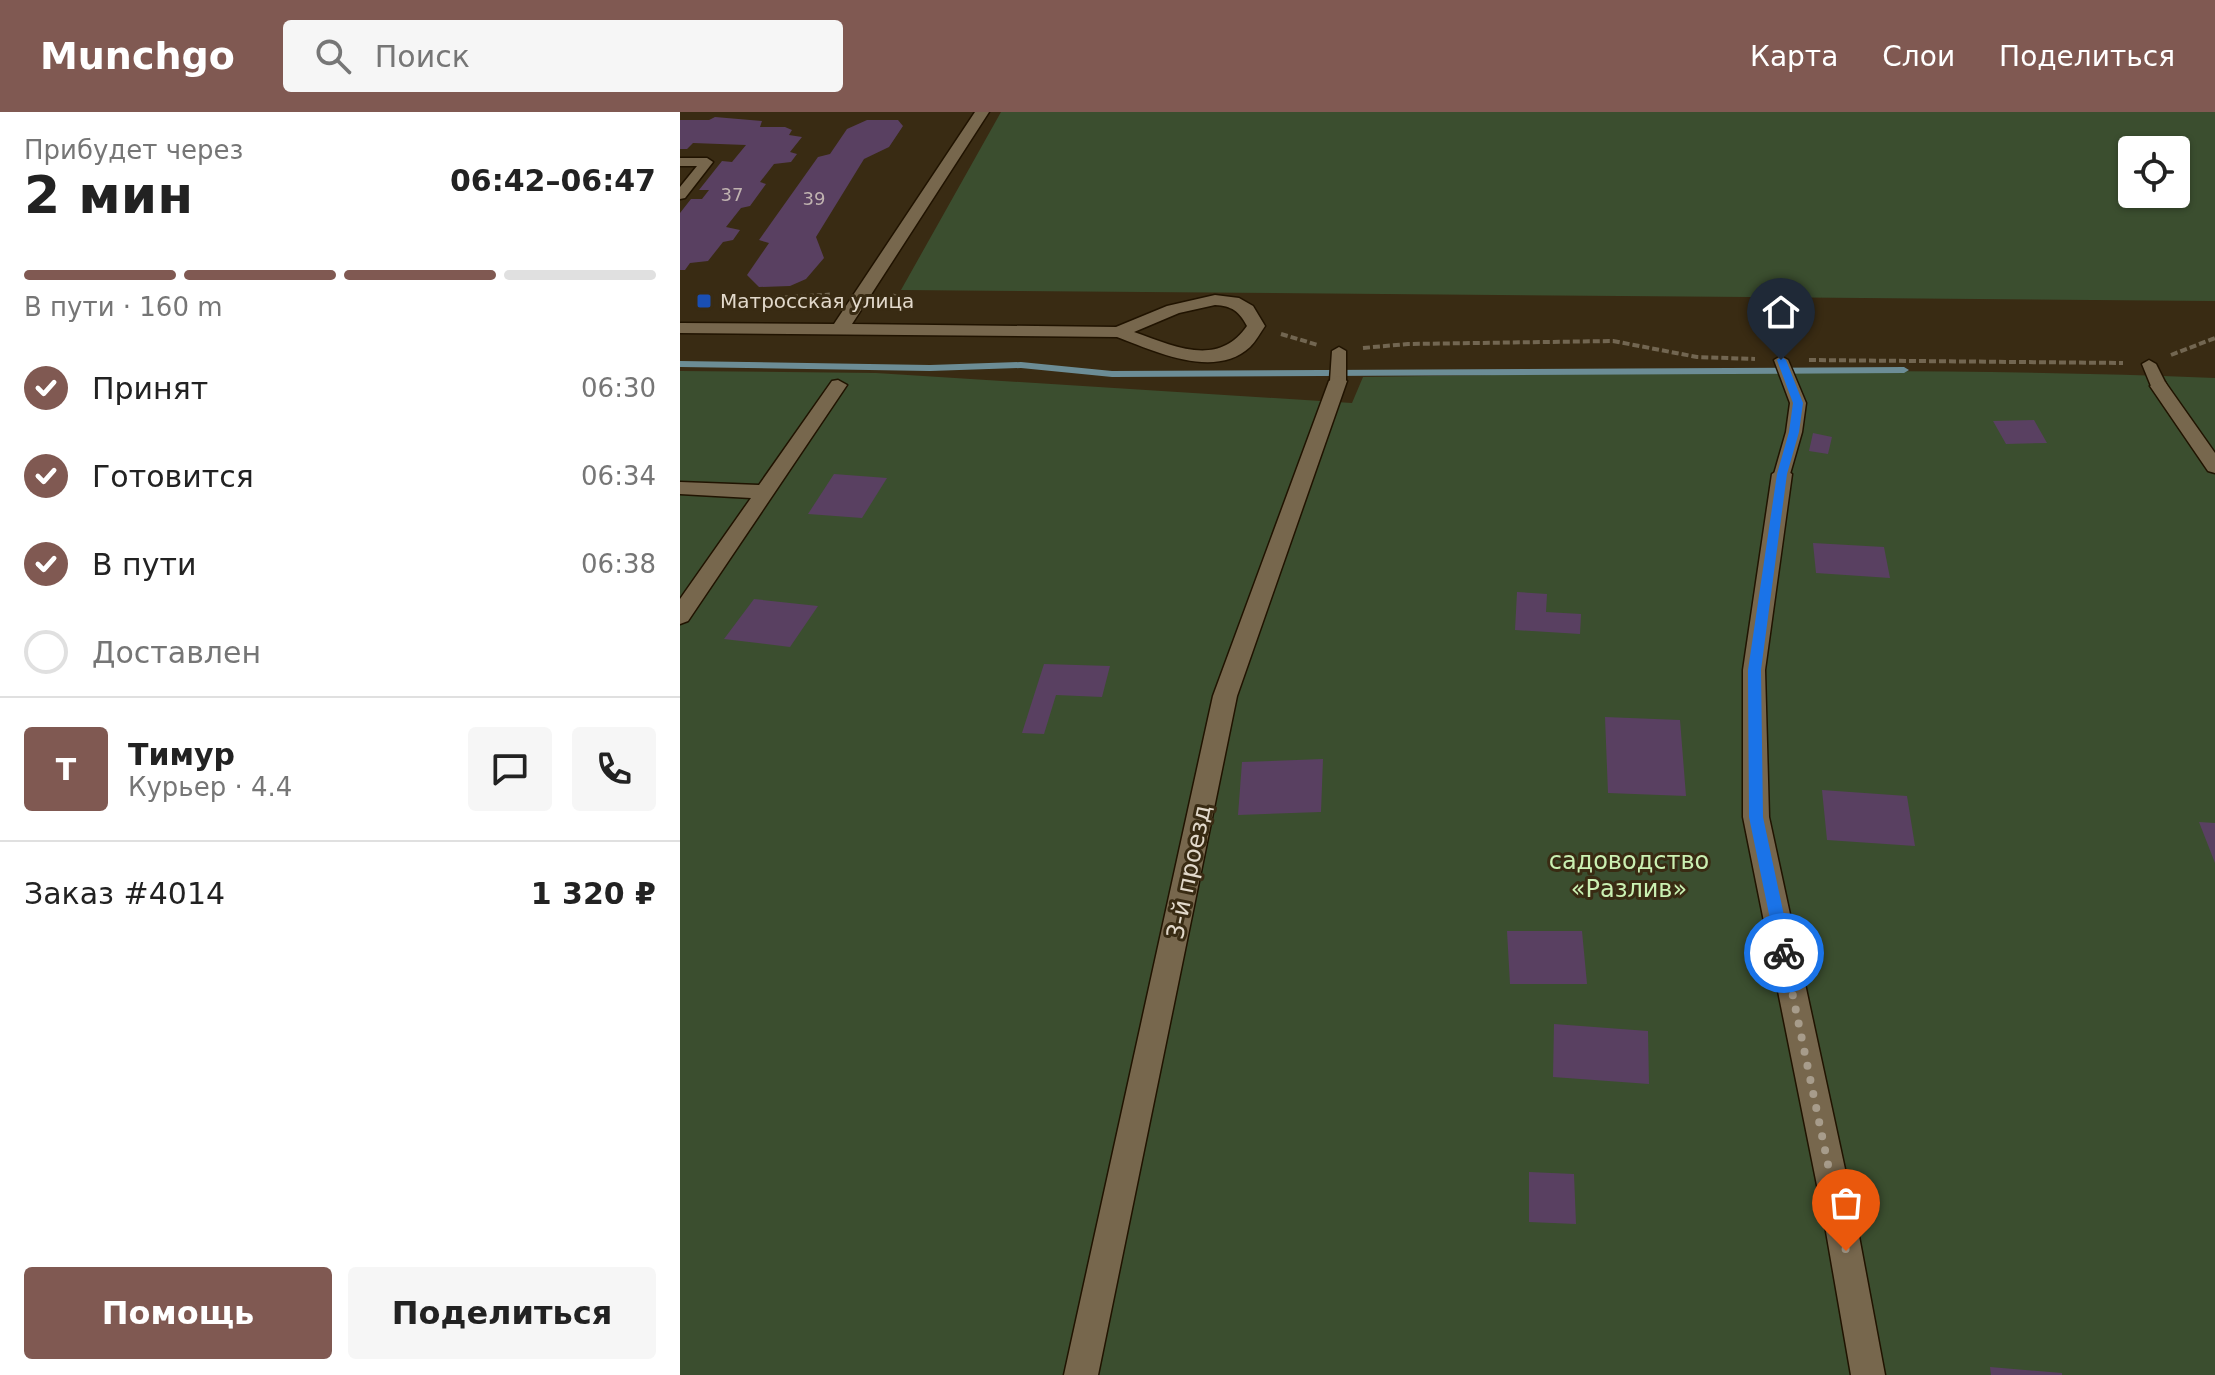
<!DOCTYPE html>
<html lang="ru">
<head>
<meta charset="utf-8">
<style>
  :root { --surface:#fff; --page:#f6f6f6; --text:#222; --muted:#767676; --line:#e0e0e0; --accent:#805952 }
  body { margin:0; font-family:"DejaVu Sans",sans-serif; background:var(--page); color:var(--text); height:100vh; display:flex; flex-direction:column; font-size:30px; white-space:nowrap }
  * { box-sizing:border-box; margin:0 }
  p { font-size:26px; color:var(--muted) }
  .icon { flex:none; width:44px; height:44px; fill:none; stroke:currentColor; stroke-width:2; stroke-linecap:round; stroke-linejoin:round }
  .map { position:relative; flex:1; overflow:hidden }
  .side { display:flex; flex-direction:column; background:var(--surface); width:680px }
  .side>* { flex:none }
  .controls { position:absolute; left:1438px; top:24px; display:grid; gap:16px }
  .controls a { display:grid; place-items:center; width:72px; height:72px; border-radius:8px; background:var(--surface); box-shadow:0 2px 6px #0004; font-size:40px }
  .pin { position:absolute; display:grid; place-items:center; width:68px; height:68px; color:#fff; margin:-82px -34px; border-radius:50% 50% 50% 0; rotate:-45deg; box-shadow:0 0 8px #0007 }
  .pin .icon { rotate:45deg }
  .courier { position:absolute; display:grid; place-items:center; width:80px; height:80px; margin:-40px; border:6px solid #1a73e8; border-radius:50%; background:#fff; color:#222; box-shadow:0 2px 10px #0007 }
  .summary em { font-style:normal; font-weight:800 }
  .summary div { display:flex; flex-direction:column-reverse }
  .summary { display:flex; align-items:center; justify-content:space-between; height:136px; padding:0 24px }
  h1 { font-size:52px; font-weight:800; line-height:60px }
  .bar { display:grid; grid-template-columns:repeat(4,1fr); gap:12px 8px; align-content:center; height:96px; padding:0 24px }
  .bar i { height:10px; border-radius:6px; background:var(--line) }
  .bar .on { background:var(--accent) }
  .bar p { grid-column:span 4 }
  .line { display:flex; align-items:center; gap:20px; padding:0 24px; border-top:2px solid var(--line) }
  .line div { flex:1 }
  .round { display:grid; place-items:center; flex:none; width:84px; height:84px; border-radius:8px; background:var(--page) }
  ol { padding:0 24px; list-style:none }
  li { display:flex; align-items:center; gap:24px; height:88px }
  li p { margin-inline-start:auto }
  li .icon { padding:8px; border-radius:50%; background:var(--accent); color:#fff; stroke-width:4 }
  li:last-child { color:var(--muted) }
  li i { width:44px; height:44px; border:4px solid var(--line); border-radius:50% }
  .primary-button { display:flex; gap:16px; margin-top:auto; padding:16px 24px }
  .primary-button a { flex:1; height:92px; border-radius:8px; background:var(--accent); color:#fff; font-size:32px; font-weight:800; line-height:92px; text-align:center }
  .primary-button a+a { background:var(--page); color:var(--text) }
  header { display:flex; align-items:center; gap:48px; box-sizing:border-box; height:112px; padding:0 40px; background:var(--accent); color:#fff }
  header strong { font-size:38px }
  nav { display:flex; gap:44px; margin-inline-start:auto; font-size:28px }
  .search { width:560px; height:72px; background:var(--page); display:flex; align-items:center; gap:20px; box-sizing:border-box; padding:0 28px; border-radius:8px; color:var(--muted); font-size:30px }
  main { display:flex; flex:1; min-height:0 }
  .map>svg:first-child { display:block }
  .green { fill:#3b4e2f; fill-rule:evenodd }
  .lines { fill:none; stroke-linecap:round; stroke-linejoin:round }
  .stream { fill:#6c8d96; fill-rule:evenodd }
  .building { fill:#594061 }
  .service-casing { stroke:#201300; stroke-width:3 }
  .minor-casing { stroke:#201300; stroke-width:3 }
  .path-far1 { stroke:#726651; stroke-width:3; stroke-dasharray:5 3; stroke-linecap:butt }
  .path { stroke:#726651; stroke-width:4; stroke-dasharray:7 3; stroke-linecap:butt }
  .service { fill:#77674d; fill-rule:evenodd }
  .minor { fill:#77674d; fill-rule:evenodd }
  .route { fill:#1a73e8 }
  .done { stroke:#a79c8b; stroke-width:8; stroke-dasharray:0 14.4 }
  .transit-dot { fill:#1a4fb4; stroke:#392b13; stroke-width:3 }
  .labels { text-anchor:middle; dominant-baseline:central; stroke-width:6; stroke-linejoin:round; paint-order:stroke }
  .far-number-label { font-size:18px; fill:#c0b3b0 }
  .far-poi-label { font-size:20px; fill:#e2d9cb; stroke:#392b13; text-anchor:start }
  .park-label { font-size:24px; fill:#caf0b2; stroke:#392b13 }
  .street-label { font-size:24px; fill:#e2d9cb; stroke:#392b13 }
</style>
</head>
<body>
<header>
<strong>Munchgo</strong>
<div class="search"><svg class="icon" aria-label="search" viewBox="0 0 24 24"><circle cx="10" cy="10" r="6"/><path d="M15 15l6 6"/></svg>Поиск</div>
<nav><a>Карта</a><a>Слои</a><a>Поделиться</a></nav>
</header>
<main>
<section class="side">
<div class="summary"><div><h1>2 мин</h1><p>Прибудет через</p></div><em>06:42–06:47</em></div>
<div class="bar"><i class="on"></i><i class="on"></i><i class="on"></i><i></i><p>В пути · 160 m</p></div>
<ol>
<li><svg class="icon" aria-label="check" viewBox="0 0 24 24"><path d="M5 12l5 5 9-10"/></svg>Принят<p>06:30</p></li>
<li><svg class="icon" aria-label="check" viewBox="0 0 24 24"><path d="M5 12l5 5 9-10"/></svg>Готовится<p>06:34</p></li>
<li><svg class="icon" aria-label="check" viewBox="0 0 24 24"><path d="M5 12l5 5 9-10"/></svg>В пути<p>06:38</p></li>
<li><i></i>Доставлен</li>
</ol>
<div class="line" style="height:144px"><b class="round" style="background:var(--accent);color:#fff">Т</b><div><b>Тимур</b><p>Курьер · 4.4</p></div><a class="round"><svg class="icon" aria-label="chat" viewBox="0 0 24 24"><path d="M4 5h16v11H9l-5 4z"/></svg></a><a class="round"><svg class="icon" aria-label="phone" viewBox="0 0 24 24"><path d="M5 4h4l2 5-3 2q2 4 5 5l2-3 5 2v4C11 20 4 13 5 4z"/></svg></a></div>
<div class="line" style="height:104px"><div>Заказ #4014</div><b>1 320 ₽</b></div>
<div class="primary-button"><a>Помощь</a><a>Поделиться</a></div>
</section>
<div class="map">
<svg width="1535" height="1263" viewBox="0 0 1535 1263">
  <rect width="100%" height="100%" fill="#392b13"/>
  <!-- green -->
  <path class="green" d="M 321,0 L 1535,0 L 1535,189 L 221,178 ZM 1496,38 L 1496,82 L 1452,82 L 1452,38 Z
    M 0,259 L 196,261 L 672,291 L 683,265 C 967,261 1252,254 1535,266 L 1535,1263 L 0,1263 Z"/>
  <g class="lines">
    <!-- stream -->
    <path class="stream" d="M 0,249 L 250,253 L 341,250 L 432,259 L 1224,255 L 1229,258 L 1224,261 L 432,265 L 341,256 L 250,259 L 0,255 Z"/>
  </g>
  <!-- building -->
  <path class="building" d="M 35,5 L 82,9 L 80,15 L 105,15 L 112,18 L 109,23 L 122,25 L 110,40 L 117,42 L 111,50 L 94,52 L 80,70 L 86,72 L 70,94 L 61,96 L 46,115 L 60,118 L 53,128 L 43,130 L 28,149 L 10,151 L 5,158 L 0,158 L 0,101 L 11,87 L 22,87 L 29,78 L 19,78 L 42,49 L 52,50 L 66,33 L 13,31 L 7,37 L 0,37 L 0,8 L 29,8 Z
    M 187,8 L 218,8 L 223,14 L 209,35 L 184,47 L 136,125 L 144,146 L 126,167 L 110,174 L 79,175 L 67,163 L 89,131 L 79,128 L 138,45 L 150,42 L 167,17 Z
    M 1354,308 L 1367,331 L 1326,332 L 1313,309 Z
    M 1133,321 L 1152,325 L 1148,342 L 1129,339 Z
    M 154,362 L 207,366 L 182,406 L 128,402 Z
    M 1133,431 L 1204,435 L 1210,466 L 1136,461 Z
    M 837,480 L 867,482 L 866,500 L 901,502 L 900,522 L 835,518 Z
    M 74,487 L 138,494 L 110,535 L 44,527 Z
    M 364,552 L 430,554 L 422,585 L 376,583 L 364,622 L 342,621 Z
    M 925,605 L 1000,608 L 1006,684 L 928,681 Z
    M 643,647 L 641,700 L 558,703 L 562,650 Z
    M 1142,678 L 1227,684 L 1235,734 L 1147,728 Z
    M 1519,710 L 1535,711 L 1535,751 Z
    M 827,819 L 902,819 L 907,872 L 830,872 Z
    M 874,912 L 968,919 L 969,972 L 873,965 Z
    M 849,1060 L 894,1062 L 896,1112 L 849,1110 Z
    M 1310,1255 L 1382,1261 L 1382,1263 L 1311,1263 Z"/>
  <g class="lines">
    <defs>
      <path id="service" d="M 0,46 L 27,46 L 33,50 L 5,86 L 0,87 L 0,75 L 17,54 L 0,54 Z
        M 659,235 L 666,239 L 666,269 L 658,274 L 650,269 L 652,239 Z
        M 1101,244 L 1108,248 L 1126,291 L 1122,320 L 1110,362 L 1102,367 L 1094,362 L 1106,320 L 1110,291 L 1094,248 Z
        M 1469,248 L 1476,252 L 1487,274 L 1484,277 L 1479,279 L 1471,274 L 1462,252 Z"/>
      <path id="minor" d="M 295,0 L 309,0 L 172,212 L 436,215 L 487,194 L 535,183 L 559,186 L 573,194 L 585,214 C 580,221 576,229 570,235 C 535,268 474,239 437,225 L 0,221 L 0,211 L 154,212 ZM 535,193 C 552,194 559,199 567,214 C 538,256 494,234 454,220 L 499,201 Z
        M 658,264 L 667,269 L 557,584 L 418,1263 L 384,1263 L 533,584 L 649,269 Z
        M 158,268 L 167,273 L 8,509 L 0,512 L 0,487 L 71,386 L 0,382 L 0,370 L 79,373 L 152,269 Z
        M 1479,269 L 1485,270 L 1535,341 L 1535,361 L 1528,359 L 1470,274 Z
        M 1102,356 L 1112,362 L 1085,558 L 1089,705 L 1176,1108 L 1205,1263 L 1171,1263 L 1144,1108 L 1063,705 L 1063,558 L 1092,362 Z"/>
    </defs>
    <!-- service casing -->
    <use href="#service" class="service-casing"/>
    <!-- minor casing -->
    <use href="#minor" class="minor-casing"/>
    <!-- path-far1 -->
    <path class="path-far1" d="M 213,183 L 234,190
      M 57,188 L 151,182"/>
    <!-- path -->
    <path class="path" d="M 601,222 L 638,233
      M 683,236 L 728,232 L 933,229 L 1017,245 L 1075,247
      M 1491,243 L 1535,226
      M 1129,248 L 1443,251"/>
    <!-- service -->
    <use href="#service" class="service"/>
    <!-- minor -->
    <use href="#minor" class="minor"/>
  </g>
  <!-- route -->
  <path class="route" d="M 1101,245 L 1106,248 L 1123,291 L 1119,320 L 1107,362 L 1081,558 L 1083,705 L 1112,841 L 1104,847 L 1097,841 L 1069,705 L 1068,558 L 1097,362 L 1109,320 L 1113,291 L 1097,248 Z"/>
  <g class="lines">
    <!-- done -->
    <path class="done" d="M 1104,841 L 1166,1139"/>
  </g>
  <!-- markers -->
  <rect class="transit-dot" x="16" y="181" width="16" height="16" rx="4"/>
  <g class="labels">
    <!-- far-number labels -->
    <g class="far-number-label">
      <text x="52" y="82">37</text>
      <text x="134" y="86">39</text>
    </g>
    <!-- far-poi labels -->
    <g class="far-poi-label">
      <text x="40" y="189">Матросская улица</text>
    </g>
    <!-- park labels -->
    <g class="park-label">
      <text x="949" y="749">садоводство<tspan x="949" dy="28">«Разлив»</tspan></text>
    </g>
    <!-- street labels -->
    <g class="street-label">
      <text transform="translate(509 760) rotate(-78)">3-й проезд</text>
    </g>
  </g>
</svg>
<div class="controls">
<a><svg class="icon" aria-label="locate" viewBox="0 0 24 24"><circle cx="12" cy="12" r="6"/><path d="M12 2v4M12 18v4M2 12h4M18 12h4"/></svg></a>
</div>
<div class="pin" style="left:1166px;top:1139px;background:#ea580c"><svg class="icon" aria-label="bag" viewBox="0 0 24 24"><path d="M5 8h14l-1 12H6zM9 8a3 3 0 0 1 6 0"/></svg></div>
<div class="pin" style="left:1101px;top:248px;background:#1f2937"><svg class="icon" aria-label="home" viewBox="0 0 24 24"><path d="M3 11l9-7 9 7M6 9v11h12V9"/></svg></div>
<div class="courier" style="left:1104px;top:841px"><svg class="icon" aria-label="bike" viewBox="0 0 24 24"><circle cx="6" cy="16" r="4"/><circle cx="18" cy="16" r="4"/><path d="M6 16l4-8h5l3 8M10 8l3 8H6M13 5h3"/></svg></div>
</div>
</main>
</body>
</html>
